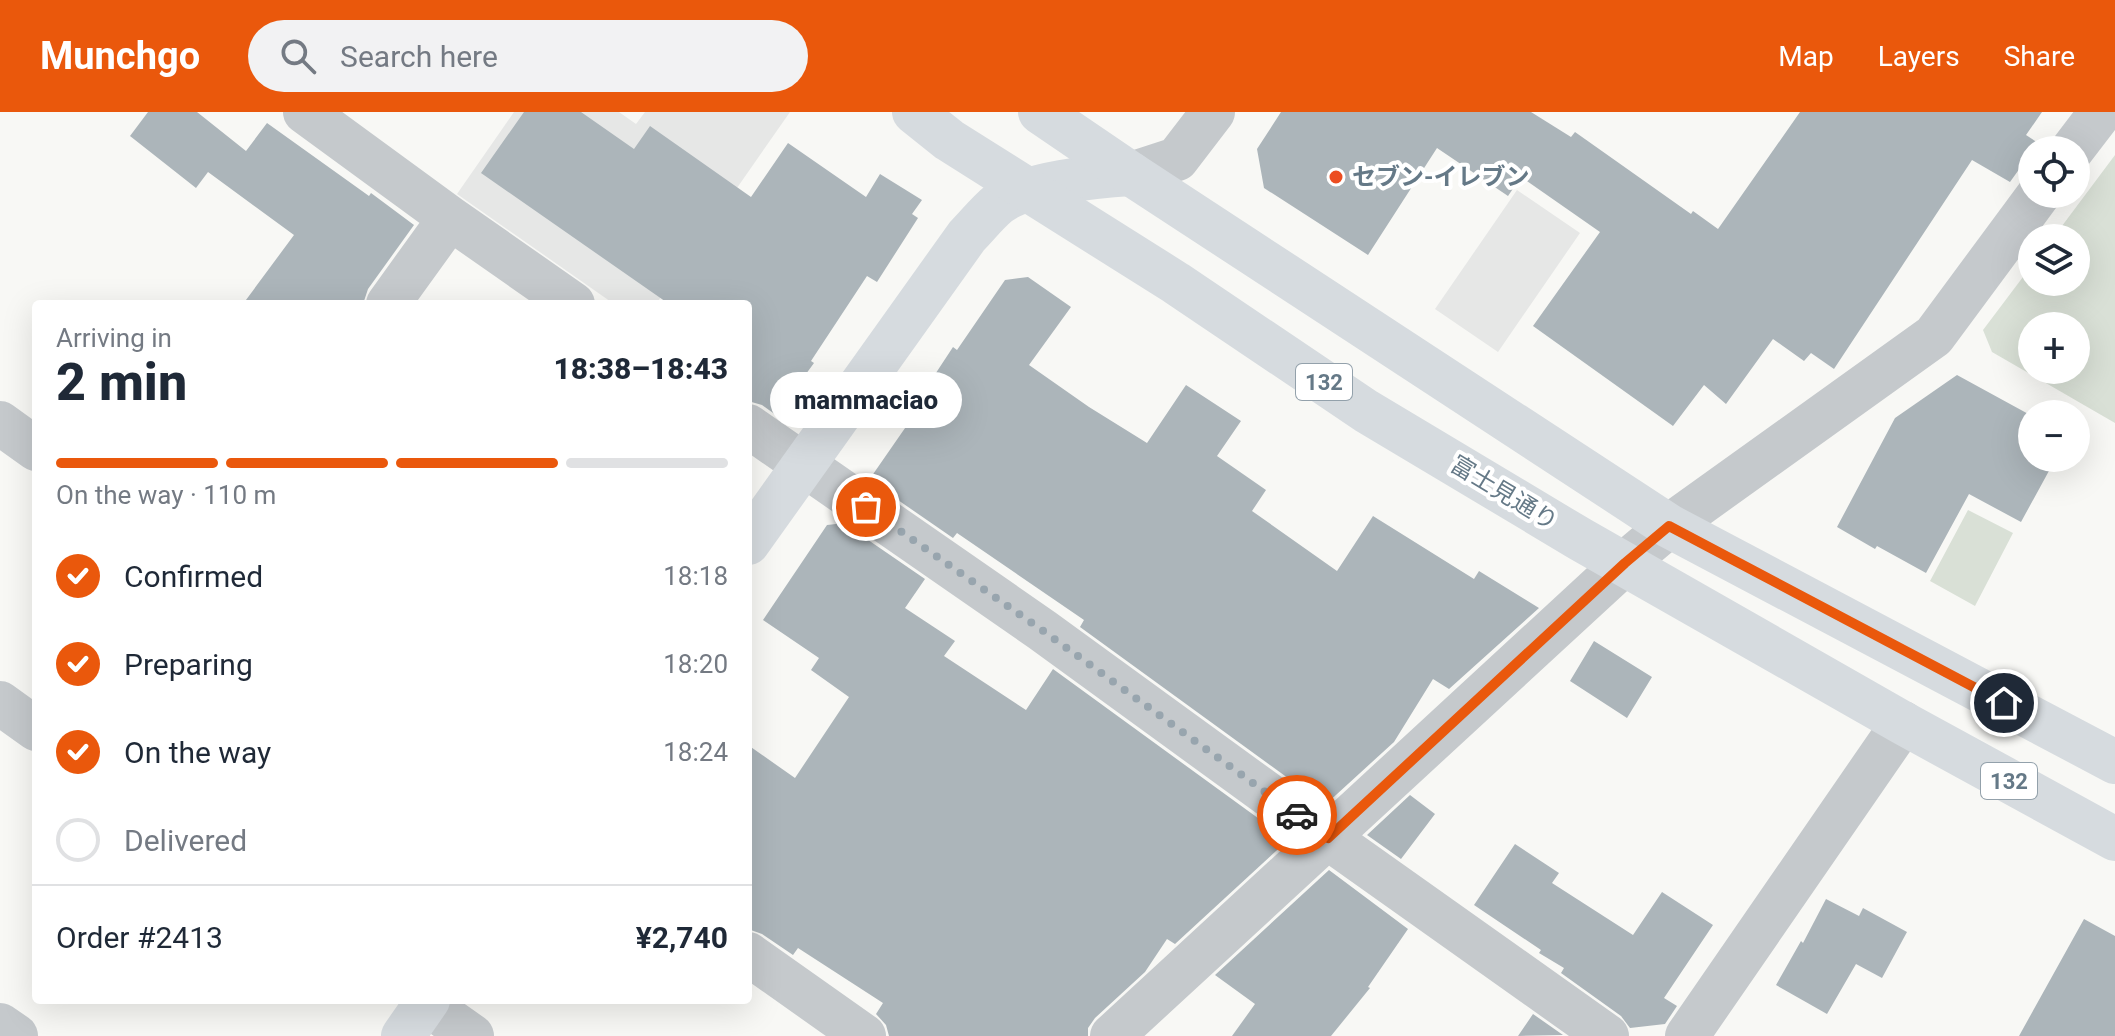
<!DOCTYPE html>
<html lang="en">
<head>
<meta charset="utf-8">
<style>
  :root { --surface:#fff; --page:#f2f2f3; --text:#1f2937; --muted:#747a83; --line:#e0e1e3; --accent:#ea580c }
  body { margin:0; font-family:Roboto,"Noto Sans JP",sans-serif; background:var(--page); color:var(--text); height:100vh; display:flex; flex-direction:column; font-size:30px; white-space:nowrap }
  * { box-sizing:border-box; margin:0 }
  p { font-size:26px; color:var(--muted) }
  .icon { flex:none; width:44px; height:44px; fill:none; stroke:currentColor; stroke-width:2; stroke-linecap:round; stroke-linejoin:round }
  .map { position:relative; flex:1; overflow:hidden }
  .drawer { position:absolute; left:32px; top:188px; width:720px; height:704px; display:flex; flex-direction:column; background:var(--surface); border-radius:8px; box-shadow:0 8px 32px #0002 }
  .drawer>* { flex:none }
  .buttons { position:absolute; left:2018px; top:24px; display:grid; gap:16px }
  .buttons a { display:grid; place-items:center; width:72px; height:72px; border-radius:50%; background:var(--surface); box-shadow:0 8px 32px #0002; font-size:40px }
  .pin { position:absolute; display:grid; place-items:center; width:68px; height:68px; color:#fff; margin:-34px; border:4px solid #fff; border-radius:50%; box-shadow:0 2px 8px #0007 }
  .courier { position:absolute; display:grid; place-items:center; width:80px; height:80px; margin:-40px; border:6px solid #ea580c; border-radius:50%; background:#fff; color:#222; box-shadow:0 2px 10px #0007 }
  .bubble { position:absolute; height:56px; border-radius:28px; background:var(--surface); box-shadow:0 8px 32px #0002; font-size:26px; font-weight:800; line-height:56px; text-align:center }
  .overview em { font-style:normal; font-weight:800 }
  .overview div { display:flex; flex-direction:column-reverse }
  .overview { display:flex; align-items:center; justify-content:space-between; height:136px; padding:0 24px }
  h1 { font-size:52px; font-weight:800; line-height:60px }
  .bar { display:grid; grid-template-columns:repeat(4,1fr); gap:12px 8px; align-content:center; height:96px; padding:0 24px }
  .bar i { height:10px; border-radius:6px; background:var(--line) }
  .bar .active { background:var(--accent) }
  .bar p { grid-column:span 4 }
  .line { display:flex; align-items:center; gap:20px; padding:0 24px; border-top:2px solid var(--line) }
  .line div { flex:1 }
  ol { padding:0 24px; list-style:none }
  li { display:flex; align-items:center; gap:24px; height:88px }
  li p { margin-inline-start:auto }
  li .icon { padding:8px; border-radius:50%; background:var(--accent); color:#fff; stroke-width:4 }
  li:last-child { color:var(--muted) }
  li i { width:44px; height:44px; border:4px solid var(--line); border-radius:50% }
  header { display:flex; align-items:center; gap:48px; box-sizing:border-box; height:112px; padding:0 40px; background:var(--accent); color:#fff }
  header strong { font-size:38px }
  nav { display:flex; gap:44px; margin-inline-start:auto; font-size:28px }
  .search { width:560px; height:72px; background:var(--page); display:flex; align-items:center; gap:20px; box-sizing:border-box; padding:0 28px; border-radius:44px; color:var(--muted); font-size:30px }
  .map>svg:first-child { display:block }
  .built { fill:#e6e7e6 }
  .green { fill:#d9e0d6; fill-rule:evenodd }
  .building { fill:#acb5ba }
  .lines { fill:none; stroke-linecap:round; stroke-linejoin:round }
  .street { stroke:#c5c9cc; stroke-width:44 }
  .secondary { stroke:#d6dbdf; stroke-width:44 }
  .highway { stroke:#d6dbdf; stroke-width:44 }
  .done { stroke:#98a5ae; stroke-width:8; stroke-dasharray:0 14.4 }
  .route { stroke:#ea580c; stroke-width:10 }
  .poi-dot { fill:#ec4d21; stroke:#fff; stroke-width:3 }
  .labels { text-anchor:middle; dominant-baseline:central; stroke-width:8; stroke-linejoin:round; paint-order:stroke }
  .shield { fill:#fff; stroke:#93a1ab; stroke-width:2 }
  .shield-label { font-size:22px; font-weight:bold; fill:#657987 }
  .poi-label { font-size:24px; font-weight:bold; fill:#657987; stroke:#fff; text-anchor:start }
  .street-label { font-size:24px; fill:#657987; stroke:#fff }
</style>
</head>
<body>
<header>
<strong>Munchgo</strong>
<div class="search"><svg class="icon" aria-label="search" viewBox="0 0 24 24"><circle cx="10" cy="10" r="6"/><path d="M15 15l6 6"/></svg>Search here</div>
<nav><a>Map</a><a>Layers</a><a>Share</a></nav>
</header>
<div class="map">
<svg width="2115" height="924" viewBox="0 0 2115 924">
  <rect width="100%" height="100%" fill="#f8f8f5"/>
  <!-- built -->
  <path class="built" d="M 514,0 L 619,0 L 636,12 L 645,0 L 790,0 L 656,192 L 614,192 L 457,82 Z
    M 1517,78 L 1580,121 L 1498,240 L 1435,197 Z"/>
  <!-- green -->
  <path class="green" d="M 2115,43 L 2115,311 L 1992,240 L 1983,218 L 2032,153 L 2032,170 L 2076,170 L 2076,126 L 2053,126 ZM 2032,214 L 2076,214 L 2076,258 L 2032,258 Z
    M 1968,398 L 2013,421 L 1975,494 L 1930,469 Z"/>
  <!-- building -->
  <path class="building" d="M 148,0 L 197,0 L 246,39 L 267,11 L 369,84 L 371,81 L 414,113 L 368,177 L 363,192 L 243,192 L 294,123 L 208,60 L 196,76 L 130,24 Z
    M 524,0 L 581,0 L 634,37 L 650,14 L 751,85 L 788,31 L 866,85 L 880,62 L 922,88 L 912,102 L 918,106 L 877,170 L 867,164 L 811,249 L 814,251 L 776,303 L 762,293 L 748,289 L 748,192 L 669,192 L 481,61 Z
    M 1281,0 L 1531,0 L 1571,25 L 1575,20 L 1691,102 L 1693,99 L 1718,117 L 1800,0 L 2042,0 L 2026,23 L 2038,31 L 2010,70 L 1972,48 L 1834,257 L 1811,241 L 1804,249 L 1773,227 L 1726,292 L 1704,273 L 1673,314 L 1533,214 L 1600,120 L 1521,65 L 1508,84 L 1437,36 L 1368,143 L 1264,76 L 1257,37 Z
    M 1028,165 L 1071,195 L 1029,253 L 1089,295 L 1147,331 L 1186,273 L 1241,309 L 1217,344 L 1266,378 L 1252,399 L 1337,459 L 1373,404 L 1474,467 L 1479,459 L 1539,496 L 1449,577 L 1433,567 L 1394,630 L 1325,693 L 1080,515 L 1084,508 L 957,421 L 953,426 L 869,368 L 930,280 L 930,270 L 953,235 L 957,238 L 1005,168 Z
    M 1957,263 L 2032,304 L 2032,346 L 2056,346 L 2021,410 L 1969,382 L 1926,461 L 1877,434 L 1875,437 L 1837,415 L 1895,306 Z
    M 839,408 L 925,467 L 905,496 L 955,529 L 944,544 L 1026,598 L 1053,557 L 1288,728 L 1175,832 L 1167,827 L 1145,860 L 1095,906 L 1088,916 L 1088,924 L 889,924 L 886,913 L 876,902 L 883,891 L 798,836 L 793,843 L 762,822 L 748,817 L 748,633 L 795,666 L 849,585 L 811,558 L 819,546 L 763,508 L 827,413 L 836,412 Z
    M 1594,529 L 1652,565 L 1627,606 L 1570,569 Z
    M 1410,683 L 1435,702 L 1401,747 L 1367,723 Z
    M 1515,732 L 1559,761 L 1552,771 L 1633,823 L 1662,780 L 1713,813 L 1664,886 L 1677,894 L 1665,912 L 1630,916 L 1621,904 L 1561,861 L 1564,856 L 1539,841 L 1541,838 L 1474,793 Z
    M 1329,758 L 1408,817 L 1368,875 L 1370,876 L 1331,924 L 1232,924 L 1255,892 L 1215,863 Z
    M 1826,787 L 1859,804 L 1863,796 L 1907,820 L 1882,866 L 1856,852 L 1827,902 L 1776,873 L 1801,829 L 1803,831 Z
    M 2084,807 L 2115,824 L 2115,924 L 2019,924 Z
    M 1533,902 L 1563,923 L 1518,924 Z"/>
  <g class="lines">
    <!-- street -->
    <path class="street" d="M 305,0 L 450,106 L 573,192
      M 2072,38 L 2101,0
      M 1131,62 L 1177,47 L 1213,0
      M 388,192 L 450,106
      M 0,311 L 36,337
      M 748,314 L 1042,518 L 1328,726 L 1607,924
      M 0,591 L 36,617
      M 748,842 L 864,924
      M 421,888 L 472,924
      M 0,913 L 16,924
      M 1112,924 L 1625,451 L 1669,414 L 1934,224 L 2039,82
      M 1687,924 L 1903,611"/>
    <!-- secondary -->
    <path class="secondary" d="M 748,431 L 967,124 C 977,114 987,101 998,92 C 1024,71 1098,64 1131,62
      M 403,924 L 428,888"/>
    <!-- highway -->
    <path class="highway" d="M 914,0 L 949,28 L 1176,171 L 1366,299 L 1580,427 L 1903,611 L 2115,727
      M 1040,0 L 1131,62 L 1669,414 L 2115,650"/>
  </g>
  <g class="lines">
    <!-- done -->
    <path class="done" d="M 866,395 L 1042,518 L 1297,703"/>
    <!-- route -->
    <path class="route" d="M 1297,703 L 1328,726 L 1625,451 L 1669,414 L 2004,591"/>
  </g>
  <!-- markers -->
  <circle class="poi-dot" cx="1336" cy="65" r="8"/>
  <g class="labels">
    <!-- shield labels -->
    <g class="shield">
      <rect x="1296" y="252" width="56" height="36" rx="6"/>
      <rect x="1981" y="651" width="56" height="36" rx="6"/>
    </g>
    <g class="shield-label">
      <text x="1324" y="270">132</text>
      <text x="2009" y="669">132</text>
    </g>
    <!-- poi labels -->
    <g class="poi-label">
      <text x="1352" y="65">セブン-イレブン</text>
    </g>
    <!-- street labels -->
    <g class="street-label">
      <text transform="translate(1504 381) rotate(31)">富士見通り</text>
    </g>
  </g>
</svg>
<div class="buttons">
<a><svg class="icon" aria-label="locate" viewBox="0 0 24 24"><circle cx="12" cy="12" r="6"/><path d="M12 2v4M12 18v4M2 12h4M18 12h4"/></svg></a>
<a><svg class="icon" aria-label="layers" viewBox="0 0 24 24"><path d="M12 4l9 5-9 5-9-5zM3 14l9 5 9-5"/></svg></a>
<a>+</a>
<a>−</a>
</div>
<div class="pin" style="left:866px;top:395px;background:#ea580c"><svg class="icon" aria-label="bag" viewBox="0 0 24 24"><path d="M5 8h14l-1 12H6zM9 8a3 3 0 0 1 6 0"/></svg></div>
<div class="pin" style="left:2004px;top:591px;background:#1f2937"><svg class="icon" aria-label="home" viewBox="0 0 24 24"><path d="M3 11l9-7 9 7M6 9v11h12V9"/></svg></div>
<div class="courier" style="left:1297px;top:703px"><svg class="icon" aria-label="car" viewBox="0 0 24 24"><path d="M5 17H2v-5l4-1 3-4h7l3 4 3 1v5h-3M9 17h6M6 11h13"/><circle cx="7" cy="17" r="2"/><circle cx="17" cy="17" r="2"/></svg></div>
<div class="bubble" style="left:770px;top:260px;width:192px">mammaciao</div>
<section class="drawer">
<div class="overview"><div><h1>2 min</h1><p>Arriving in</p></div><em>18:38–18:43</em></div>
<div class="bar"><i class="active"></i><i class="active"></i><i class="active"></i><i></i><p>On the way · 110 m</p></div>
<ol>
<li><svg class="icon" aria-label="check" viewBox="0 0 24 24"><path d="M5 12l5 5 9-10"/></svg>Confirmed<p>18:18</p></li>
<li><svg class="icon" aria-label="check" viewBox="0 0 24 24"><path d="M5 12l5 5 9-10"/></svg>Preparing<p>18:20</p></li>
<li><svg class="icon" aria-label="check" viewBox="0 0 24 24"><path d="M5 12l5 5 9-10"/></svg>On the way<p>18:24</p></li>
<li><i></i>Delivered</li>
</ol>
<div class="line" style="height:104px"><div>Order #2413</div><b>¥2,740</b></div>
</section>
</div>
</body>
</html>
